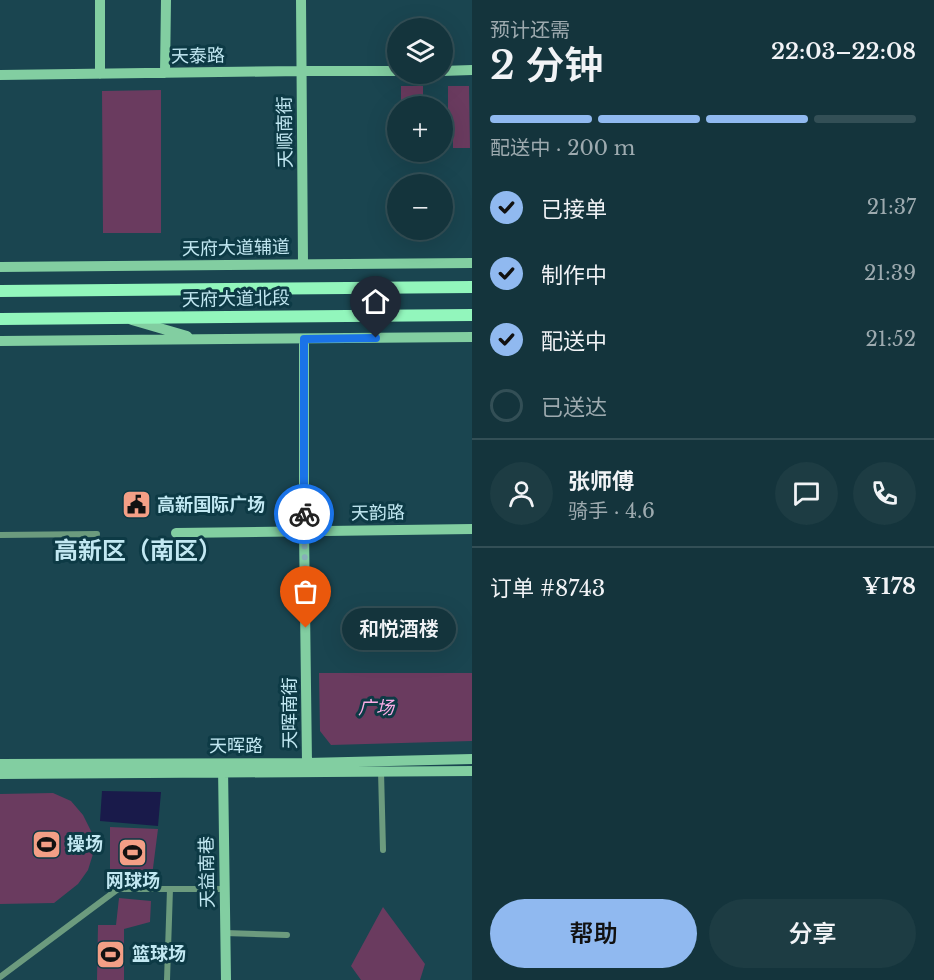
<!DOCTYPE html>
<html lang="zh">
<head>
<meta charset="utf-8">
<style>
  :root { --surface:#14343c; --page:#1d3c43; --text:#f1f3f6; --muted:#9daaaf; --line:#334f56; --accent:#90b9f0 }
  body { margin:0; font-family:"Libre Baskerville","Noto Sans SC",serif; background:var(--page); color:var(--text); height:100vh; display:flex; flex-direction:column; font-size:22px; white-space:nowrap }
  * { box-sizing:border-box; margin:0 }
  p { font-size:20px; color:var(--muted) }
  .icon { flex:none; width:33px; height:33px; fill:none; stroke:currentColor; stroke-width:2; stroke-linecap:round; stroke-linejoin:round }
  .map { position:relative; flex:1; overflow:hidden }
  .side { display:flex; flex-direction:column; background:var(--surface); width:462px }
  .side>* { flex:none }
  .tools { position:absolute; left:387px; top:18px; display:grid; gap:12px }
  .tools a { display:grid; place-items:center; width:66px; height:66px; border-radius:50%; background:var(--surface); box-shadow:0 6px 24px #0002,0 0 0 2px var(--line); font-size:30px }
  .pin { position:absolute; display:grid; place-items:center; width:51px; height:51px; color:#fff; margin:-62px -26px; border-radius:50% 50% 50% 0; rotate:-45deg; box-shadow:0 0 6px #0007 }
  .pin .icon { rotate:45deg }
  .courier { position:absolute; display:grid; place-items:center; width:60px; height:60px; margin:-30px; border:4px solid #1a73e8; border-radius:50%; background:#fff; color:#222; box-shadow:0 2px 8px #0007 }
  .bubble { position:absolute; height:42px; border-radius:21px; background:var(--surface); box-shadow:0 6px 24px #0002,0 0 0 2px var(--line); font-size:20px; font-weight:600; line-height:42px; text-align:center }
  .headline em { font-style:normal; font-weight:600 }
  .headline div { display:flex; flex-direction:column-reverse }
  .headline { display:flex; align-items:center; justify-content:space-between; height:102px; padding:0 18px }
  h1 { font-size:39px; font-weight:600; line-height:45px }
  .bar { display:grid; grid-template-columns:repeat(4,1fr); gap:9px 6px; align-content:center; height:72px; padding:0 18px }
  .bar i { height:8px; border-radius:4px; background:var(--line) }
  .bar .current { background:var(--accent) }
  .bar p { grid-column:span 4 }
  .line { display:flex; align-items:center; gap:15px; padding:0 18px; border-top:2px solid var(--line) }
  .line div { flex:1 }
  .round { display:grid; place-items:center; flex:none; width:63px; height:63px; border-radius:32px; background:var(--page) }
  ol { padding:0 18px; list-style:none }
  li { display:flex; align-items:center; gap:18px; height:66px }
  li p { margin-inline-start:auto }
  li .icon { padding:6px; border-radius:50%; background:var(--accent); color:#111; stroke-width:4 }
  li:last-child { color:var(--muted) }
  li i { width:33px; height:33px; border:3px solid var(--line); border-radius:50% }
  .primary-button { display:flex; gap:12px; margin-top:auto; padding:12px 18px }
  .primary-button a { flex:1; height:69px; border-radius:36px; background:var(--accent); color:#111; font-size:24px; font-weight:600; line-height:69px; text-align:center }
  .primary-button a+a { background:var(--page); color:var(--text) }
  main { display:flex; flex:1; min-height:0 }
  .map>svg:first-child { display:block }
  .green { fill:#6a3b5f }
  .water { fill:#191a4a }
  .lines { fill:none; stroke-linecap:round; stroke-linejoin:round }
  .street { stroke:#6c9b7e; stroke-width:6 }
  .secondary { stroke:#82cea1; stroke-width:10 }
  .primary { stroke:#92f6bc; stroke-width:12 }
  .done { stroke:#87afb9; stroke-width:6; stroke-dasharray:0 10.8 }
  .route { stroke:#1a73e8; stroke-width:8 }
  .labels { text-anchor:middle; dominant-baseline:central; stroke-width:6; stroke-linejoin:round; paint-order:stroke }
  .street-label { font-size:18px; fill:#c2e8f2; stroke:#0d3a45 }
  .poi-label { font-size:18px; font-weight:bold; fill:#c2e8f2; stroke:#0d3a45; text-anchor:start }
  .park-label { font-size:18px; font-style:italic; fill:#fbade6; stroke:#0d3a45 }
  .district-label { font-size:24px; font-weight:bold; fill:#c2e8f2; stroke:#0d3a45 }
</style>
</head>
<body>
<main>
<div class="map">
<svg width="472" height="980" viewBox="0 0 472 980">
  <rect width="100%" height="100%" fill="#1a4550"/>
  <!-- green -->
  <path class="green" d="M 401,86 L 423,86 L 423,106 L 401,106 Z
    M 448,86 L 469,86 L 470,148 L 453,148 L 453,140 L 448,140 Z
    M 161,90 L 161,233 L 103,233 L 102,91 Z
    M 319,673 L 472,673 L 472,741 L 331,745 L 320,731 Z
    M 53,793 L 71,801 L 83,815 L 92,833 L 93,854 L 88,870 L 78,884 L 54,903 L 0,904 L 0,794 Z
    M 110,827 L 158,829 L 152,876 L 110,876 Z
    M 119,898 L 151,901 L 150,922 L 124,929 L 124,980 L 97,980 L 98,925 L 116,925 Z
    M 383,907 L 425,964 L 420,980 L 361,980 L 351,966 Z"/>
  <!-- water -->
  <path class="water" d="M 102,791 L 161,792 L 158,826 L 100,821 Z"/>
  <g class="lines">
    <!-- street -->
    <path class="street" d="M 0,535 L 97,534
      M 381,771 L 383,850
      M 225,933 L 287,935
      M 0,977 L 118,889 L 224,889
      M 167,980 L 170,889"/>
    <!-- secondary -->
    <path class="secondary" d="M 301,0 L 303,264
      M 442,71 L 472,70
      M 165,73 L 166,0
      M 100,74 L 100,0
      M 0,75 L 301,71 L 398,71
      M 0,267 L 472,263
      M 132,320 L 187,336
      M 304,339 L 304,531 L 307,763
      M 0,341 L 472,337
      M 176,533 L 472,529
      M 0,764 L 307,763 L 472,759
      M 223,767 L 226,980
      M 0,774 L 472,771"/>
    <!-- primary -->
    <path class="primary" d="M 0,291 L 472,287
      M 0,319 L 472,315"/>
  </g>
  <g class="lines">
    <!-- done -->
    <path class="done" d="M 304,514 L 306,628"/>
    <!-- route -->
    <path class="route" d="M 304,514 L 304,339 L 376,338"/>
  </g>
  <!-- icons -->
  <defs>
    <symbol id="civic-square" viewBox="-11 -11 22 22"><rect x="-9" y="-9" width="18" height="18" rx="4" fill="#f39f86" stroke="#0d3a45"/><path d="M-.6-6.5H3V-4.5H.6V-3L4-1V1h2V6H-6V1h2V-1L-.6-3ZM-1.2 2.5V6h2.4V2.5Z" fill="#111"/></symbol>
    <symbol id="stadium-square" viewBox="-11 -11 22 22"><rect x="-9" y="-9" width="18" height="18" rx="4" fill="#f39f86" stroke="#0d3a45"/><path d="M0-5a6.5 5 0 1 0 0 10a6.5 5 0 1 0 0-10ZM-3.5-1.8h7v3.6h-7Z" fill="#111"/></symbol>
  </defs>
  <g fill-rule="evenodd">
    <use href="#civic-square" x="120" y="488" width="33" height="33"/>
    <use href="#stadium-square" x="30" y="828" width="33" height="33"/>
    <use href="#stadium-square" x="116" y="836" width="33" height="33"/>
    <use href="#stadium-square" x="94" y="938" width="33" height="33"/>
  </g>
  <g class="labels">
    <!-- street labels -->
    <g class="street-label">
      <text transform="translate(198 56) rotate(-1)">天泰路</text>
      <text transform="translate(285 132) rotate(-91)">天顺南街</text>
      <text transform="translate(236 248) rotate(-1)">天府大道辅道</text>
      <text transform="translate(236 299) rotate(-1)">天府大道北段</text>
      <text transform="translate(378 513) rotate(-1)">天韵路</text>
      <text transform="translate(290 713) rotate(-90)">天晖南街</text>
      <text x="236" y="746">天晖路</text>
      <text transform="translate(207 872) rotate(-91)">天益南巷</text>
    </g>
    <!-- poi labels -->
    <g class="poi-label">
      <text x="157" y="505">高新国际广场</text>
      <text x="67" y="844">操场</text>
      <text x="133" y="881" text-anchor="middle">网球场</text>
      <text x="132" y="954">篮球场</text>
    </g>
    <!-- park labels -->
    <g class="park-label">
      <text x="376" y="708">广场</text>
    </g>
    <!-- district labels -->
    <g class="district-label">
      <text x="138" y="550">高新区（南区）</text>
    </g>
  </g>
</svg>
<div class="tools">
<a><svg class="icon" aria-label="layers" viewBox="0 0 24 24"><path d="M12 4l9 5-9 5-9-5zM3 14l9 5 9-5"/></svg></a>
<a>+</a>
<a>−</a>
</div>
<div class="pin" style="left:306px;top:628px;background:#ea580c"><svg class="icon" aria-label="bag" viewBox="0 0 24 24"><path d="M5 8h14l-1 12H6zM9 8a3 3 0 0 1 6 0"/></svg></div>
<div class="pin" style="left:376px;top:338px;background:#1f2937"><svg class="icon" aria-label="home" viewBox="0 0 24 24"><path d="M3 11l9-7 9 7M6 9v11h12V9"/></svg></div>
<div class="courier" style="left:304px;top:514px"><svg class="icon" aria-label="bike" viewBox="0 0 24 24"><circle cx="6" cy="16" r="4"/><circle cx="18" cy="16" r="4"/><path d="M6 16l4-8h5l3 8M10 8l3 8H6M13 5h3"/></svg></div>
<div class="bubble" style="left:342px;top:608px;width:114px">和悦酒楼</div>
</div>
<section class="side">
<div class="headline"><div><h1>2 分钟</h1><p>预计还需</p></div><em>22:03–22:08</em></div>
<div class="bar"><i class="current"></i><i class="current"></i><i class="current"></i><i></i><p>配送中 · 200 m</p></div>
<ol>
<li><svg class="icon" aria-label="check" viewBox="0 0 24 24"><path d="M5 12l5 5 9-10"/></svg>已接单<p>21:37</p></li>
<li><svg class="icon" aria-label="check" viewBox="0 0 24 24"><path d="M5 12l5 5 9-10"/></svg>制作中<p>21:39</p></li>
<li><svg class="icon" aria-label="check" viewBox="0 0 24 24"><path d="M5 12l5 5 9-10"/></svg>配送中<p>21:52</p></li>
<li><i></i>已送达</li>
</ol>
<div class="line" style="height:108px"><a class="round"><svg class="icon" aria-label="person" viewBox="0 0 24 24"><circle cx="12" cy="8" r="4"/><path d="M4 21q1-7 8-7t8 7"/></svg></a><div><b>张师傅</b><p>骑手 · 4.6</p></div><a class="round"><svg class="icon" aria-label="chat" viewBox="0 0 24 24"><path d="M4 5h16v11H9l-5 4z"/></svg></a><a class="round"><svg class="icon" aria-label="phone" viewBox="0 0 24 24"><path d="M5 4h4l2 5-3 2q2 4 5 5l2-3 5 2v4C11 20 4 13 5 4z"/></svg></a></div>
<div class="line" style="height:78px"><div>订单 #8743</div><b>¥178</b></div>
<div class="primary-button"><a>帮助</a><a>分享</a></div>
</section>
</main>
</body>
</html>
